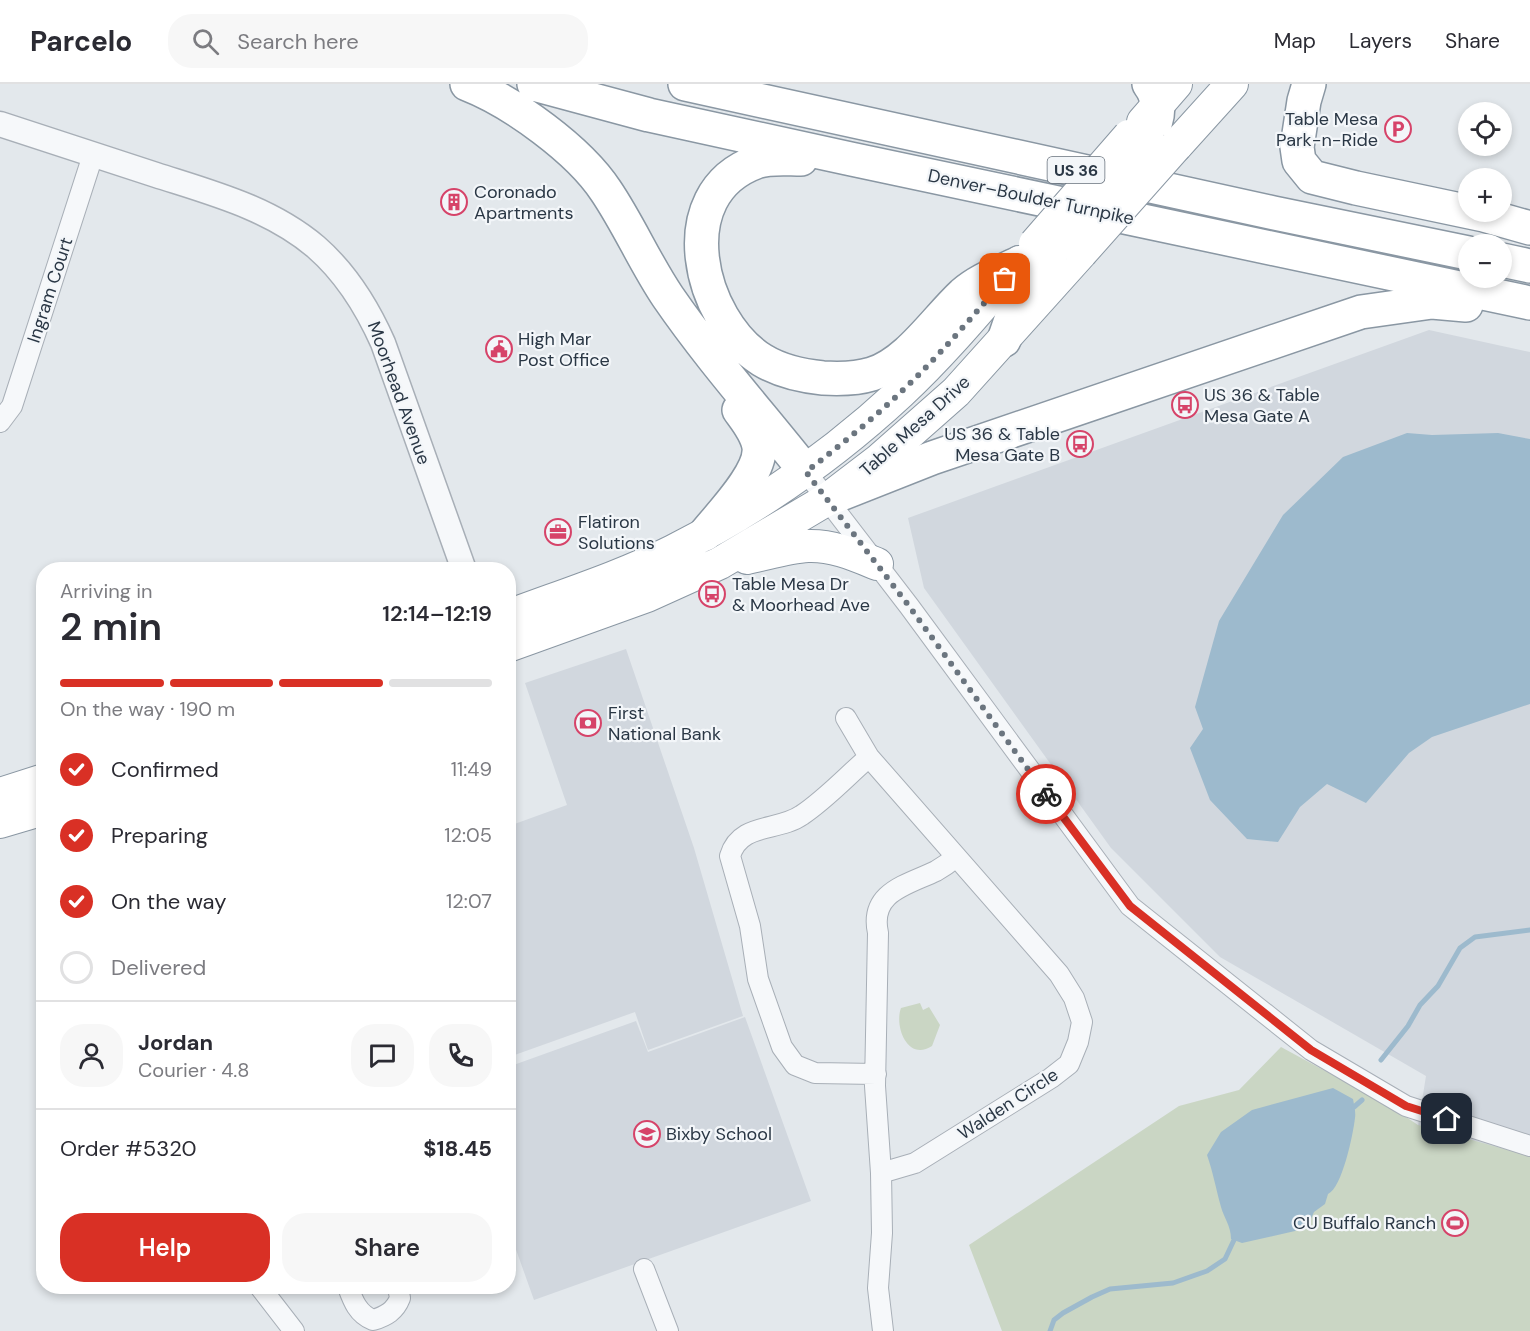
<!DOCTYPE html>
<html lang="en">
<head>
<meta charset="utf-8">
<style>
  :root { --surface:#fff; --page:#f7f7f7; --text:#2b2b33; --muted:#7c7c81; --line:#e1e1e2; --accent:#d93025 }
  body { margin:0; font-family:"DM Sans",sans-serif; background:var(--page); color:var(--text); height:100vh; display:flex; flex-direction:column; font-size:22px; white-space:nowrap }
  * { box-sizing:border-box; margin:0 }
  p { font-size:20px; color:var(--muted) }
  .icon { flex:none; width:33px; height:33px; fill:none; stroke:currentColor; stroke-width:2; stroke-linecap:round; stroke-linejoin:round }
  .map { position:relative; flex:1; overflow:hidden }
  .panel { position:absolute; left:36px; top:478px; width:480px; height:732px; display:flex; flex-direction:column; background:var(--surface); border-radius:24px; box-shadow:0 3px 9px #0003 }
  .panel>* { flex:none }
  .tools { position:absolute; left:1458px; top:18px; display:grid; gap:12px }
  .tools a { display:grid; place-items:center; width:54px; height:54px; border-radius:50%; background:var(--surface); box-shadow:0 3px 9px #0003; font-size:30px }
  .pin { position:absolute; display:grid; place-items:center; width:51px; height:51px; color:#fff; margin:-26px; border-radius:12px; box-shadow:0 3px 9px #0006 }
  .courier { position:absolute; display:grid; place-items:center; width:60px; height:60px; margin:-30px; border:4px solid #d93025; border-radius:50%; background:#fff; color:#222; box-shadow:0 2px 8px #0007 }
  .head em { font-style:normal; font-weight:600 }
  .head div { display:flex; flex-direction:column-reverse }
  .head { display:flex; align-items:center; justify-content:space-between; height:102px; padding:0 24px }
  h1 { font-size:39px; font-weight:600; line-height:45px }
  .bar { display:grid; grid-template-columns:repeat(4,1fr); gap:9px 6px; align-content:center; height:72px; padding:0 24px }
  .bar i { height:8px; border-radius:4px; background:var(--line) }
  .bar .on { background:var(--accent) }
  .bar p { grid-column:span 4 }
  .line { display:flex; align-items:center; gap:15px; padding:0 24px; border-top:2px solid var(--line) }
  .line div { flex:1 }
  .round { display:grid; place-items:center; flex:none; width:63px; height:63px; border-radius:24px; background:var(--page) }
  ol { padding:0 24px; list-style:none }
  li { display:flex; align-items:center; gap:18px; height:66px }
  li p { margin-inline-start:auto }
  li .icon { padding:6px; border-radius:50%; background:var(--accent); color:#fff; stroke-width:4 }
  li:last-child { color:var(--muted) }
  li i { width:33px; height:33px; border:3px solid var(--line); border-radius:50% }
  .cta { display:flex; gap:12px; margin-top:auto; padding:12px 24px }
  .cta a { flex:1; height:69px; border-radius:24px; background:var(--accent); color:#fff; font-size:24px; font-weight:600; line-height:69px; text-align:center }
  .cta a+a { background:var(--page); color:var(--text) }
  header { display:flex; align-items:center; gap:36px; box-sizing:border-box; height:84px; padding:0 30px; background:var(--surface); border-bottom:2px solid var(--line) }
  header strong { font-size:28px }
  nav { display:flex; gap:33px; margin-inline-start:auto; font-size:21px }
  .search { width:420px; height:54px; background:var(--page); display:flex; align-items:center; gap:15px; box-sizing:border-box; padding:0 21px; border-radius:24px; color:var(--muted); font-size:22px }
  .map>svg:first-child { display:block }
  .built { fill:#d1d7de }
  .green { fill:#cad6c4 }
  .water { fill:#9dbacd }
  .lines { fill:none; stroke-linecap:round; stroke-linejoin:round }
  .stream { stroke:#9dbacd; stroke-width:5 }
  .minor-casing { stroke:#a8afb7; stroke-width:22 }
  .tertiary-casing { stroke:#a8afb7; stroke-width:27 }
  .trunk-casing { stroke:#8a97a3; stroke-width:34 }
  .motorway-casing { stroke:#8a97a3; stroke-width:36 }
  .minor { stroke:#f6f8fa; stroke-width:20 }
  .tertiary { stroke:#f6f8fa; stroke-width:24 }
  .trunk { stroke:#fff; stroke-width:32 }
  .motorway { stroke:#fff; stroke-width:33 }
  .trunk-bridge-casing { stroke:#8a97a3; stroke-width:34; stroke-linecap:butt }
  .motorway-bridge-casing { stroke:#8a97a3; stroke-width:36; stroke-linecap:butt }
  .trunk-bridge { stroke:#fff; stroke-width:32 }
  .motorway-bridge { stroke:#fff; stroke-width:33 }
  .done { stroke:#6b757f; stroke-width:6; stroke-dasharray:0 10.8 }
  .route { stroke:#d93025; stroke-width:8 }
  .labels { text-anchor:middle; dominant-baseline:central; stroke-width:4.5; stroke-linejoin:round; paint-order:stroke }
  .shield { fill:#f3f6f9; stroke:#66707b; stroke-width:1.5 }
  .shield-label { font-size:16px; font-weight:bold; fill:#2a3745 }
  .poi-label { font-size:18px; fill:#2a3745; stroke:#f3f6f9; text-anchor:start }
  .street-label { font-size:18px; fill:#2a3745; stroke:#f3f6f9 }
</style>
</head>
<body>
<header>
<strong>Parcelo</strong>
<div class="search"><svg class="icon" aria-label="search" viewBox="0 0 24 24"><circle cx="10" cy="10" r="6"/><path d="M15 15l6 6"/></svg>Search here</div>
<nav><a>Map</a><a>Layers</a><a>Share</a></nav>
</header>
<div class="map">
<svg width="1530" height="1247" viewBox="0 0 1530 1247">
  <rect width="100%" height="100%" fill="#e3e8ec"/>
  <!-- built -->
  <path class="built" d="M 1429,246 L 1530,268 L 1530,1247 L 1408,1104 L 1426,992 L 1220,873 L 1111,764 L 924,504 L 908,434 Z
    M 626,565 L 694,764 L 743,932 L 648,966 L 635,928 L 509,973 L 509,742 L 567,721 L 525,599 Z
    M 745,933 L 811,1117 L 534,1216 L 509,1146 L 508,983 L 636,937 L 648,968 Z"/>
  <!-- green -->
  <path class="green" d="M 920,919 L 923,926 L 929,923 L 940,941 L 932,962 C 908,978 894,943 901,924 Z
    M 1281,963 L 1388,1021 L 1418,1041 L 1530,1072 L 1530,1247 L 1002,1247 L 969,1161 L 1179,1022 L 1239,1006 Z"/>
  <!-- water -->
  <path class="water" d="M 1407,349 L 1432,351 L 1498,349 L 1530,355 L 1530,620 L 1432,653 L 1409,669 L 1366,719 L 1327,700 L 1300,723 L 1278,758 L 1247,755 L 1210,716 L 1190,664 L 1203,645 L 1195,623 L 1219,537 L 1283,431 L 1343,373 Z
    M 1333,1004 L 1353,1015 C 1354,1021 1356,1028 1355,1034 C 1353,1051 1342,1104 1328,1110 L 1325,1120 L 1314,1128 L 1309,1139 L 1295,1147 L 1242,1159 L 1231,1155 C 1231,1142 1224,1134 1221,1123 C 1216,1105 1213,1088 1207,1071 L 1221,1048 L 1252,1026 Z"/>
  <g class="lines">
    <!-- stream -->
    <path class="stream" d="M 1381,976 L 1408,942 L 1420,921 L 1438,902 L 1460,864 L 1475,853 L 1530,846
      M 1354,1023 L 1362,1016
      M 1050,1247 L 1054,1236 L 1063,1229 L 1092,1213 L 1110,1205 L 1173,1199 L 1207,1187 L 1225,1175 L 1234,1156"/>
    <defs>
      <path id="minor" d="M 0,338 L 12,322 L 93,71
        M 806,388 L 909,522 L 1130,822 L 1311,966 L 1406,1022 L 1530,1062
        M 846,634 L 869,673 L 1059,890 L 1074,914 L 1082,938 L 1078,958 L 1069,980 L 1051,994 L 915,1079 L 881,1089
        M 869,673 C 847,692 826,715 802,731 C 778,748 740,738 730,772 L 750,842 L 758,895 L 782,963 L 795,981 L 815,989 L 876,990
        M 644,1185 L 668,1247
        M 260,1203 L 294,1247
        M 348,1203 C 353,1217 358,1230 373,1236 C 386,1232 395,1227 400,1214 L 398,1203
        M 883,1247 L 878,1204 L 882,1149 L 881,1089 L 875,1002 L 878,849 C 869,808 907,801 936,787 C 943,783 950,778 956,773"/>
      <path id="tertiary" d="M 0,40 C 52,57 104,74 156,91 C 212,109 270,124 316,163 C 347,190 367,223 383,259 L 464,486"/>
      <path id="trunk" d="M 1143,38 L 1176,0
        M 1176,62 L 1232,0
        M 747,474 C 767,470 788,463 808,462 C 832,461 855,471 877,480
        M 508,532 C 564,511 621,493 673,467 C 756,425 832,372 900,309 C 943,269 982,222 1020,178
        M 508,562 L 647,512 L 720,479 L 828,415 L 879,376 L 956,308 L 1081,169
        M 0,710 L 44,696
        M 0,738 L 44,725"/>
      <path id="motorway" d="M 467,0 C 513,18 579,66 606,107 C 629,141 645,179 668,213 C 710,274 760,330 806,388
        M 534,0 L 649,31 L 851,75 L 1530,219
        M 685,0 L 1274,129 L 1468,169
        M 1309,0 L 1304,17 L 1297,63 L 1299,77 L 1312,93 L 1356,104 L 1484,131 L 1530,144
        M 1148,56 C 1158,38 1163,18 1149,0
        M 801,75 C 787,75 769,73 756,78 C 668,110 699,236 762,276 C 780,287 802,292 823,294 C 840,295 856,295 872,290 C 908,279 936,235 963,210 C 979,196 1001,188 1019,179
        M 1502,176 L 1530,182
        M 1004,256 L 1017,218 L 1034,189 L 1054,164
        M 828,415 L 932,374 L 1361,228 L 1432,218 L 1466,221
        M 705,450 C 721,430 762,389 759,363 C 757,349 747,337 739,326"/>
    </defs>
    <!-- minor casing -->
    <use href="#minor" class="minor-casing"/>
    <!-- tertiary casing -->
    <use href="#tertiary" class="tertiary-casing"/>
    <!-- trunk casing -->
    <use href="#trunk" class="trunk-casing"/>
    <!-- motorway casing -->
    <use href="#motorway" class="motorway-casing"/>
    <!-- minor -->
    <use href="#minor" class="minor"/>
    <!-- tertiary -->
    <use href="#tertiary" class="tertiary"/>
    <!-- trunk -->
    <use href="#trunk" class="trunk"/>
    <!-- motorway -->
    <use href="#motorway" class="motorway"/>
    <defs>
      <path id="trunk-bridge" d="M 1035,160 L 1129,52
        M 1081,169 L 1176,62"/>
      <path id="motorway-bridge" d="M 1054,164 L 1148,56"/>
    </defs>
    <!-- trunk-bridge casing -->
    <use href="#trunk-bridge" class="trunk-bridge-casing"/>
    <!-- motorway-bridge casing -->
    <use href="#motorway-bridge" class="motorway-bridge-casing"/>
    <!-- trunk-bridge -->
    <use href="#trunk-bridge" class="trunk-bridge"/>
    <!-- motorway-bridge -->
    <use href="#motorway-bridge" class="motorway-bridge"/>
  </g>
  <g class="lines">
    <!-- done -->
    <path class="done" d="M 1005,195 C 972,233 939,272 902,307 C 872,336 839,362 806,388 L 909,522 L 1046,710"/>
    <!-- route -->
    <path class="route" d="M 1046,710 L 1130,822 L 1311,966 L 1406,1022 L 1447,1035"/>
  </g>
  <!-- icons -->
  <defs>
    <symbol id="parking-ring" viewBox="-11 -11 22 22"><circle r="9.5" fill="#f3f6f9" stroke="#d64369" stroke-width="1.5"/><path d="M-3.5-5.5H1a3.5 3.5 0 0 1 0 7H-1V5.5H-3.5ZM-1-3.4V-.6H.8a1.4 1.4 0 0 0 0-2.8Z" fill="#d64369"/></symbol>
    <symbol id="building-ring" viewBox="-11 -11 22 22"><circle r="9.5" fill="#f3f6f9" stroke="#d64369" stroke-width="1.5"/><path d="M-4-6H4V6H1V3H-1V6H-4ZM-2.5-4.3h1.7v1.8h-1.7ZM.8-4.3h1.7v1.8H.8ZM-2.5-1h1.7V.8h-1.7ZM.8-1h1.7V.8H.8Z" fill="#d64369"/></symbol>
    <symbol id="civic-ring" viewBox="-11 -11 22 22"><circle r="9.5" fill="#f3f6f9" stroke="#d64369" stroke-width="1.5"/><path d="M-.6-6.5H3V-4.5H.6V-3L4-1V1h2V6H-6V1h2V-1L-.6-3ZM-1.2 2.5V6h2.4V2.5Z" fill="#d64369"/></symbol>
    <symbol id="bus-ring" viewBox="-11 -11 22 22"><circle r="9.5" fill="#f3f6f9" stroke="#d64369" stroke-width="1.5"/><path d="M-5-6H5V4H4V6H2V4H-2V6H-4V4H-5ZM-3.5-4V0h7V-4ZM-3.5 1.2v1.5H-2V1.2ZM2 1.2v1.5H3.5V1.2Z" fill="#d64369"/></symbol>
    <symbol id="office-ring" viewBox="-11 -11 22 22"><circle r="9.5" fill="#f3f6f9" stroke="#d64369" stroke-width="1.5"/><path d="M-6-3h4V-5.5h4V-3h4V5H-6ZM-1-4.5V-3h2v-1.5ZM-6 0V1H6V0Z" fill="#d64369"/></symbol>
    <symbol id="bank-ring" viewBox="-11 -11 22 22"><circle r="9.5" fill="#f3f6f9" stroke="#d64369" stroke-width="1.5"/><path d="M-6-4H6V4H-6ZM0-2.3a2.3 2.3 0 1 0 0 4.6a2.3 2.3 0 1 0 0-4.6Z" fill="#d64369"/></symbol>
    <symbol id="school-ring" viewBox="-11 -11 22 22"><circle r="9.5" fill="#f3f6f9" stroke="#d64369" stroke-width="1.5"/><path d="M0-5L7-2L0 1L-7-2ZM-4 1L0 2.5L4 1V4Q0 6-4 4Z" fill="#d64369"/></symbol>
    <symbol id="stadium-ring" viewBox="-11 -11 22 22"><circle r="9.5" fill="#f3f6f9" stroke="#d64369" stroke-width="1.5"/><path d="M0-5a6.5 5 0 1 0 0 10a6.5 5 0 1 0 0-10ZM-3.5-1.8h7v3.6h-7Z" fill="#d64369"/></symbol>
  </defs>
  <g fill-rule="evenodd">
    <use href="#parking-ring" x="1383" y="30" width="30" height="30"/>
    <use href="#building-ring" x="439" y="103" width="30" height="30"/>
    <use href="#civic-ring" x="484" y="250" width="30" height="30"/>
    <use href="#bus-ring" x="1170" y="306" width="30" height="30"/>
    <use href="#bus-ring" x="1065" y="345" width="30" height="30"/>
    <use href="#office-ring" x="543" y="433" width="30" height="30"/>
    <use href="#bus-ring" x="697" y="495" width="30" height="30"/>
    <use href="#bank-ring" x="573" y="624" width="30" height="30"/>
    <use href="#school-ring" x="632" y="1035" width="30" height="30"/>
    <use href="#stadium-ring" x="1440" y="1124" width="30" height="30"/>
  </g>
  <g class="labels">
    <!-- shield labels -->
    <rect class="shield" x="1047.5" y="73" width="57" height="26" rx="4.5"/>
    <g class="shield-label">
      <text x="1076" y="86">US 36</text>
    </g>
    <!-- poi labels -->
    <g class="poi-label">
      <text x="1378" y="35" text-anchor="end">Table Mesa<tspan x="1378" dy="21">Park-n-Ride</tspan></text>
      <text x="474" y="108">Coronado<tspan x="474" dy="21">Apartments</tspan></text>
      <text x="518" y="255">High Mar<tspan x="518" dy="21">Post Office</tspan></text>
      <text x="1204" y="311">US 36 &amp; Table<tspan x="1204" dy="21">Mesa Gate A</tspan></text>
      <text x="1060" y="350" text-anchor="end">US 36 &amp; Table<tspan x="1060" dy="21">Mesa Gate B</tspan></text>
      <text x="578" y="438">Flatiron<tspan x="578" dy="21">Solutions</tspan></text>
      <text x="732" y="500">Table Mesa Dr<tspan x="732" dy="21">&amp; Moorhead Ave</tspan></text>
      <text x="608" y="629">First<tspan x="608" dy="21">National Bank</tspan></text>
      <text x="666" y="1050">Bixby School</text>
      <text x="1436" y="1139" text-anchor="end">CU Buffalo Ranch</text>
    </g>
    <!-- street labels -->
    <g class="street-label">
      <text transform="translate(1031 113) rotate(12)">Denver–Boulder Turnpike</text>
      <text transform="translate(50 206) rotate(-72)">Ingram Court</text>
      <text transform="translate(399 309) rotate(70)">Moorhead Avenue</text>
      <text transform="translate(915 342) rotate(-42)">Table Mesa Drive</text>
      <text transform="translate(1008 1020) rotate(-33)">Walden Circle</text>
    </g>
  </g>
</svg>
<div class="tools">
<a><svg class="icon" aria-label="locate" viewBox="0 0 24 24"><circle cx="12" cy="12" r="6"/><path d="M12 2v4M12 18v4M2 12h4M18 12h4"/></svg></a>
<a>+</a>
<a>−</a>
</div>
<div class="pin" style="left:1005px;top:195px;background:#ea580c"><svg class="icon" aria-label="bag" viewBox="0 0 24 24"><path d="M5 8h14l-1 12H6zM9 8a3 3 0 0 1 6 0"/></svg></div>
<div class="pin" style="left:1447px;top:1035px;background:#1f2937"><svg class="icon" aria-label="home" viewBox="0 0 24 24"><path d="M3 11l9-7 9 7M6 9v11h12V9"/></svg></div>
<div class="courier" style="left:1046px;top:710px"><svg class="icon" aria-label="bike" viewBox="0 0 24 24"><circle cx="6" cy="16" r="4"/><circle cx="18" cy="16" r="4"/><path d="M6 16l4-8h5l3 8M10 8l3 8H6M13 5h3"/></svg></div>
<section class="panel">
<div class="head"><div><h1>2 min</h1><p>Arriving in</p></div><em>12:14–12:19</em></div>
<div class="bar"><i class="on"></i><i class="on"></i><i class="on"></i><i></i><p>On the way · 190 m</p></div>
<ol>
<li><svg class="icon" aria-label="check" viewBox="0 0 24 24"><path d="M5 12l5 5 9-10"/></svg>Confirmed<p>11:49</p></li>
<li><svg class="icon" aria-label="check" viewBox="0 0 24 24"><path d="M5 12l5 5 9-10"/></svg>Preparing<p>12:05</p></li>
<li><svg class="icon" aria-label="check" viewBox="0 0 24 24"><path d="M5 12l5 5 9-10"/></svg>On the way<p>12:07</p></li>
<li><i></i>Delivered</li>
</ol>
<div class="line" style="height:108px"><a class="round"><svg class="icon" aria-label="person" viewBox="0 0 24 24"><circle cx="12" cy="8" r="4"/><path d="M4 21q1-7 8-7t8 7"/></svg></a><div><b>Jordan</b><p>Courier · 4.8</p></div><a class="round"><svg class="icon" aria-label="chat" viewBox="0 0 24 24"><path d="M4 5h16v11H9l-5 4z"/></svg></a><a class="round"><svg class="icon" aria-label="phone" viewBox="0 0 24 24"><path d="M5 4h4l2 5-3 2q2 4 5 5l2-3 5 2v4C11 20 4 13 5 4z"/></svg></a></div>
<div class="line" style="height:78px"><div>Order #5320</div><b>$18.45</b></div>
<div class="cta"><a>Help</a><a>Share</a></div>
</section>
</div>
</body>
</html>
